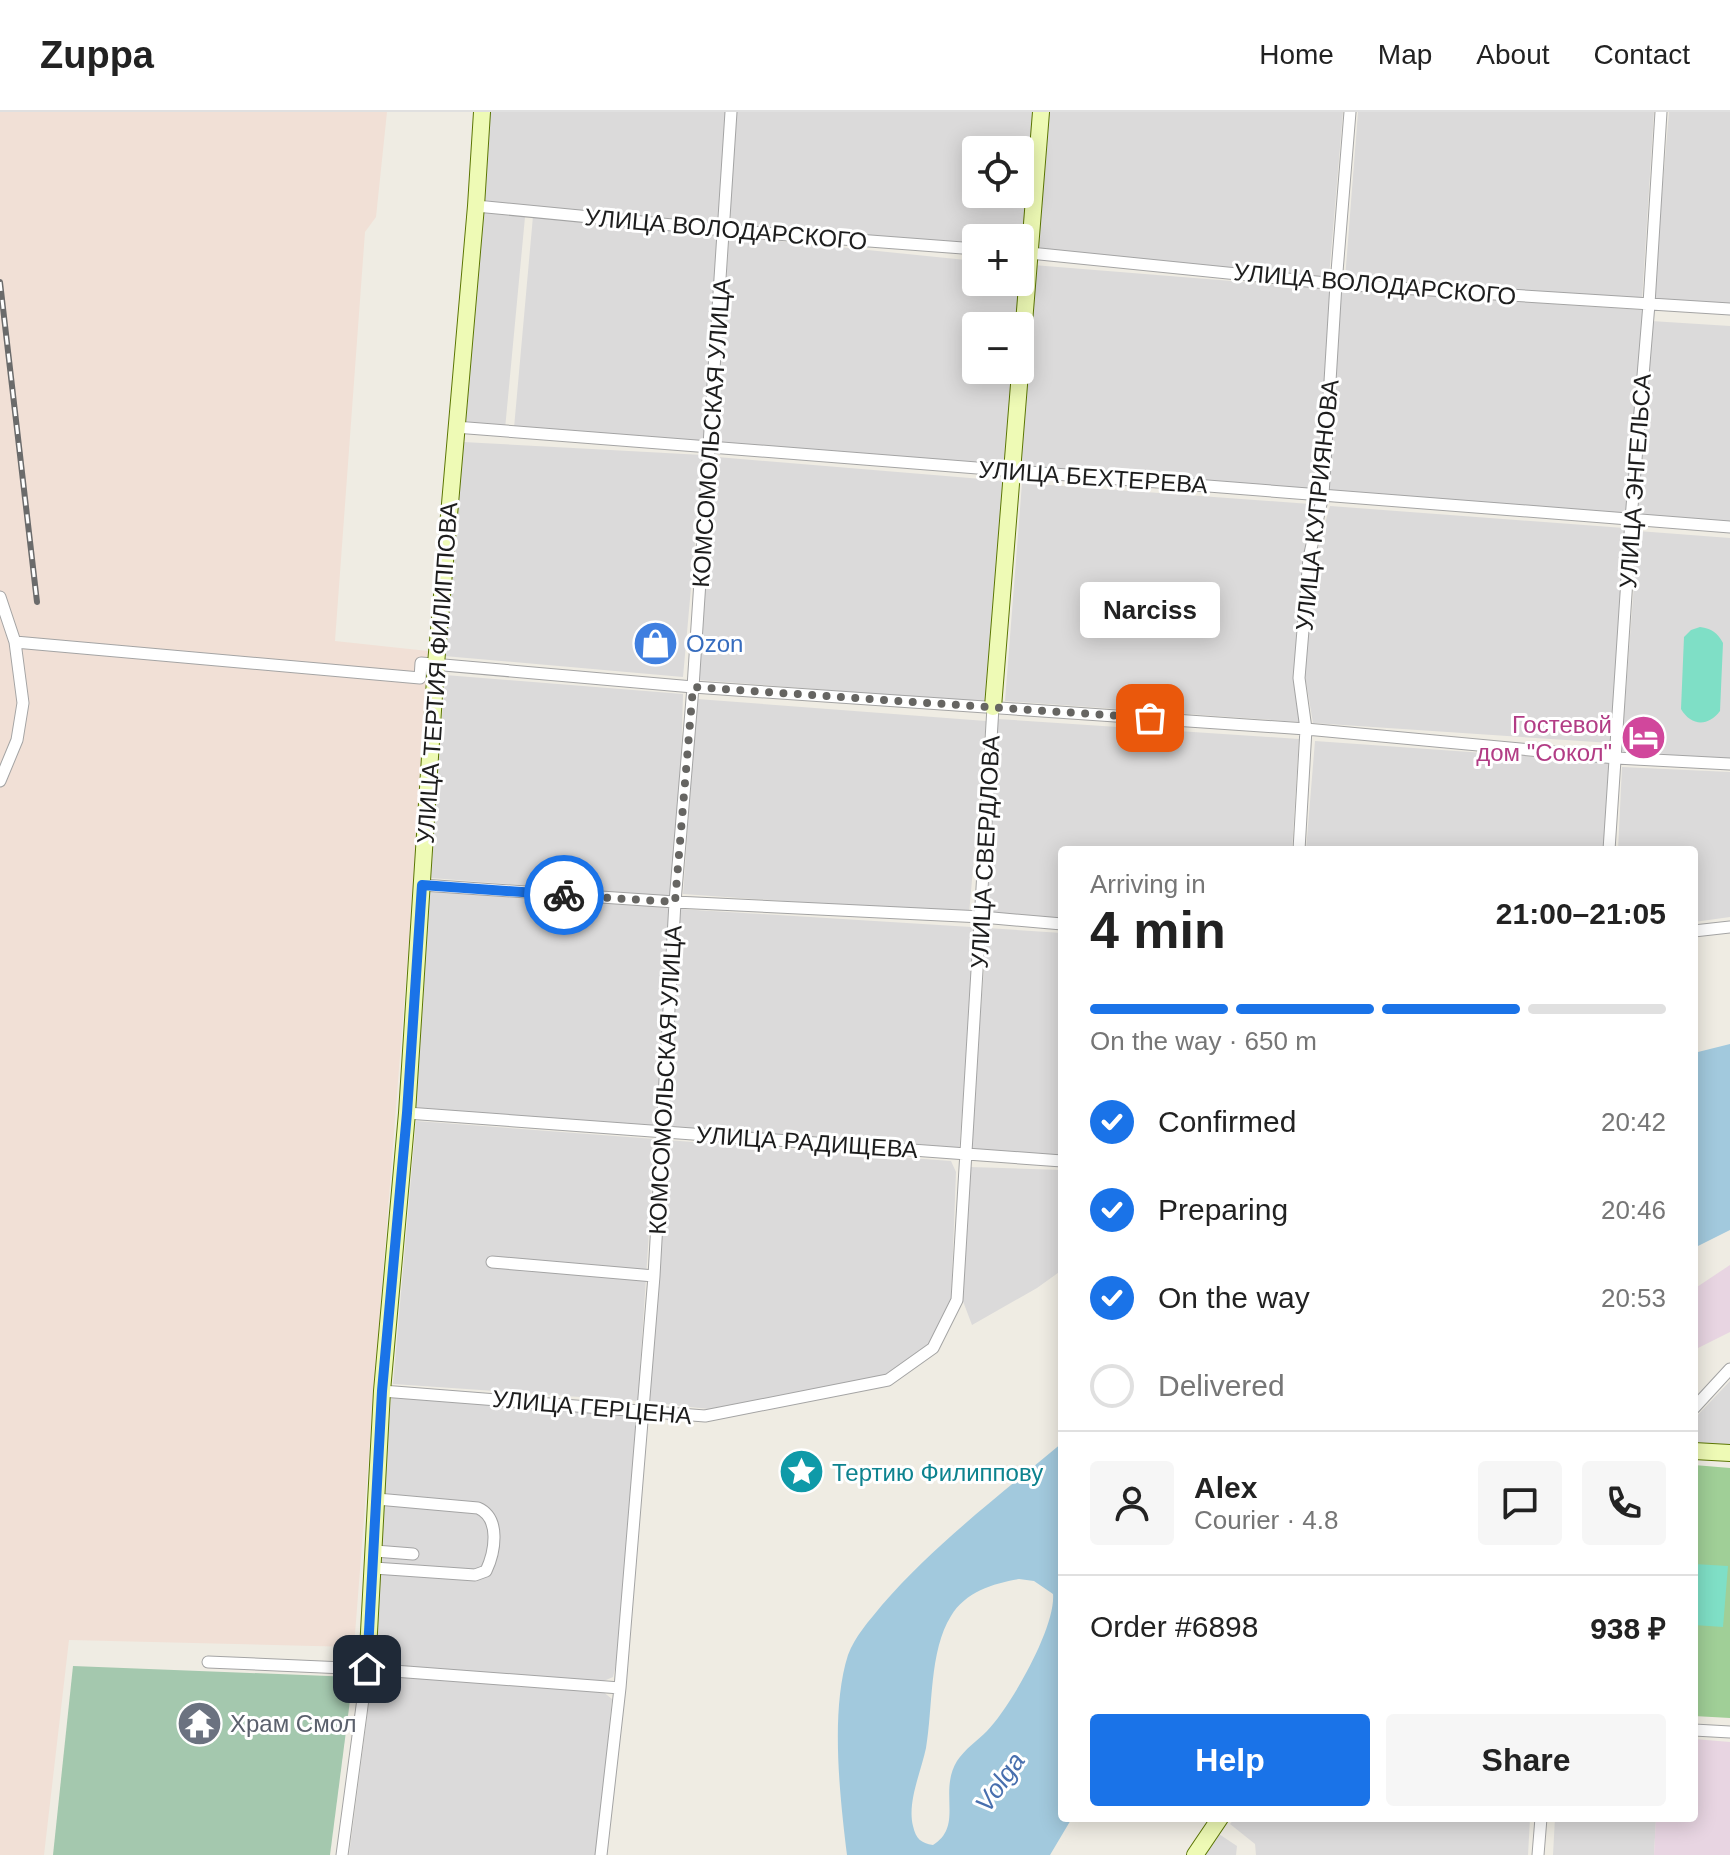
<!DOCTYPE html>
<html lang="en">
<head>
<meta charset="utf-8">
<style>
  :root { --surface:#fff; --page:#f6f6f6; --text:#222; --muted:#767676; --line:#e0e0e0; --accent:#1a73e8 }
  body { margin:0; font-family:Helvetica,sans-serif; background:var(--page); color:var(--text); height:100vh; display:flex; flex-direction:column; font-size:30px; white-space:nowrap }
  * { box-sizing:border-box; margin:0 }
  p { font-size:26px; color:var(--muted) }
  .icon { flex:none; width:44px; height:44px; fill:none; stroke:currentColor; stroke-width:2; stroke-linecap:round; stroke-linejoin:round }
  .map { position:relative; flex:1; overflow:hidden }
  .drawer { position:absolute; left:1058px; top:734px; width:640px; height:976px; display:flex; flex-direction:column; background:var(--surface); border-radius:8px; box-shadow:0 4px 20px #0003 }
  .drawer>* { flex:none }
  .tools { position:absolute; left:962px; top:24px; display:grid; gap:16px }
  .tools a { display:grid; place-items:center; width:72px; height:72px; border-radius:8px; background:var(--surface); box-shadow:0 4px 20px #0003; font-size:40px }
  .pin { position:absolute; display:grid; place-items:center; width:68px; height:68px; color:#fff; margin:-34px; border-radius:16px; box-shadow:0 4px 12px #0006 }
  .courier { position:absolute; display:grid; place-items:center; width:80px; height:80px; margin:-40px; border:6px solid #1a73e8; border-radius:50%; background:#fff; color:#222; box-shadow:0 2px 10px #0007 }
  .bubble { position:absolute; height:56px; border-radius:8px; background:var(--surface); box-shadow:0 4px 20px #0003; font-size:26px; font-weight:700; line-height:56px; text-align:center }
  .overview em { font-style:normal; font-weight:700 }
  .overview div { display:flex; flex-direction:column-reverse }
  .overview { display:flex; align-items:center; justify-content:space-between; height:136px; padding:0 32px }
  h1 { font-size:52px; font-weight:700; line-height:60px }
  .bar { display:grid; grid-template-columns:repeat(4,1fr); gap:12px 8px; align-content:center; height:96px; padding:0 32px }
  .bar i { height:10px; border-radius:6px; background:var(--line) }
  .bar .on { background:var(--accent) }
  .bar p { grid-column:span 4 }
  .line { display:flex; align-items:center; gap:20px; padding:0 32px; border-top:2px solid var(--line) }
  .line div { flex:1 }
  .round { display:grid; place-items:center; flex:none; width:84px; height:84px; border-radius:8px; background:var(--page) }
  ol { padding:0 32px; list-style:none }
  li { display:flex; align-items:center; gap:24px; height:88px }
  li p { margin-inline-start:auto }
  li .icon { padding:8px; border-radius:50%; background:var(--accent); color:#fff; stroke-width:4 }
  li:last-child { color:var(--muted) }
  li i { width:44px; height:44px; border:4px solid var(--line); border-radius:50% }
  .primary-button { display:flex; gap:16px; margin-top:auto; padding:16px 32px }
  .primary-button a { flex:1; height:92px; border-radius:8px; background:var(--accent); color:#fff; font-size:32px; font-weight:700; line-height:92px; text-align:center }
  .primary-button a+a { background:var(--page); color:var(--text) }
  header { display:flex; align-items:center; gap:48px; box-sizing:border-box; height:112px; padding:0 40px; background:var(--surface); border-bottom:2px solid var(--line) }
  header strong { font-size:38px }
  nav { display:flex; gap:44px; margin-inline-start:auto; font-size:28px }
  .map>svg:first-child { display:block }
  .residential { fill:#dbdada; fill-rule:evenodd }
  .industrial { fill:#e8d5e2 }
  .military { fill:#f1e0d6 }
  .forest { fill:#a0cf97 }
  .cemetery { fill:#a4c8ae }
  .pitch { fill:#7fdfc6 }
  .water { fill:#a2c9dd; fill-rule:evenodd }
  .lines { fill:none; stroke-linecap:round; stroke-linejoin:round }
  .street-casing { stroke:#a4a4a4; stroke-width:13 }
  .secondary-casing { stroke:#5b7603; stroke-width:18 }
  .street { stroke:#fff; stroke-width:11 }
  .secondary { stroke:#eefab5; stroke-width:16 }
  .rail-casing { stroke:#6b6b6b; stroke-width:6 }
  .rail { stroke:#fff; stroke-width:3; stroke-dasharray:9; stroke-linecap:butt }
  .done { stroke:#666562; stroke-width:8; stroke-dasharray:0 14.4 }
  .route { stroke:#1a73e8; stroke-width:10 }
  .labels { text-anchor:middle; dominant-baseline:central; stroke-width:6; stroke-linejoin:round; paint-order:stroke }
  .street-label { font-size:24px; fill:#1d1d1d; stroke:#fff }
  .shop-label { font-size:24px; fill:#366cbe; stroke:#fff; text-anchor:start }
  .hotel-label { font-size:24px; fill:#b23c85; stroke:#fff; text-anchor:end }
  .culture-label { font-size:24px; fill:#0d838f; stroke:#fff; text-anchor:start }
  .worship-label { font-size:24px; fill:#5b616d; stroke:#fff; text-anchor:start }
  .water-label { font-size:26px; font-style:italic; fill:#486fae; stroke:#fff }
</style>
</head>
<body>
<header>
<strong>Zuppa</strong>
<nav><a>Home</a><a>Map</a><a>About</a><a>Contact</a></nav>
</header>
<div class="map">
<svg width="1730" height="1743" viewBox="0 0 1730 1743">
  <rect width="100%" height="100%" fill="#efece3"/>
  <!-- residential -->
  <path class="residential" d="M 487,0 L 726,0 L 719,106 L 715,112 L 481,89 Z
    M 736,0 L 1034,0 L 1024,140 L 1020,140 L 1020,126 L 976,126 L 976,136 L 734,115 L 730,103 ZM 976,38 L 1020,38 L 1020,82 L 976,82 Z
    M 1046,0 L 1343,0 L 1329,165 L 1037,140 Z
    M 1358,0 L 1654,0 L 1642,188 L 1345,167 Z
    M 1669,0 L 1730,0 L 1730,191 L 1653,187 Z
    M 480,100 L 525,105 L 505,317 L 465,314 Z
    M 533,104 L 719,122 L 703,333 L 514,316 Z
    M 729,124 L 976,149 L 976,170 L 1020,170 L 1020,153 L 1024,153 L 1020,214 L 976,214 L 976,258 L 1016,258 L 1009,357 L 716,335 Z
    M 1033,153 L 1331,177 L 1318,379 L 1021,356 Z
    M 1341,178 L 1643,198 L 1627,402 L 1329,378 Z
    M 1651,209 L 1730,214 L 1730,417 L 1638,410 Z
    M 463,330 L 703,343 L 683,565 L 444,544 Z
    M 717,345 L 1006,369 L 985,590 L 698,568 L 712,355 Z
    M 1022,371 L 1310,392 L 1294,568 L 1299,610 L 1005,589 Z
    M 1330,394 L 1624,416 L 1611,631 L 1313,611 L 1305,564 L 1309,505 L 1319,432 Z
    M 1638,419 L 1730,426 L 1730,649 L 1621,644 Z
    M 445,563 L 683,582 L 681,653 L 671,785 L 431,766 Z
    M 697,587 L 986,609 L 969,802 L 683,782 Z
    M 998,607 L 1299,627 L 1292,738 L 1062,738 L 1062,810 L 986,805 Z
    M 1315,629 L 1610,650 L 1604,738 L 1306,738 Z
    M 1622,655 L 1730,660 L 1730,805 L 1694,810 L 1694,738 L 1618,738 Z
    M 429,779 L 671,796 L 657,1015 L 413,996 Z
    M 680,797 L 971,815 L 975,821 L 959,1042 L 674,1018 L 666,1010 Z
    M 987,816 L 1062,821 L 1062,1045 L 970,1042 Z
    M 416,1009 L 655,1027 L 638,1289 L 393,1272 Z
    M 666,1028 L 951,1049 L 956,1060 L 951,1192 L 931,1235 L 883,1264 L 708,1297 L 647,1290 Z
    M 970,1055 L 1062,1058 L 1062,1158 L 1037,1176 L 972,1213 L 961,1184 Z
    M 1730,1269 L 1730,1335 L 1694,1333 L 1694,1307 Z
    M 391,1283 L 635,1302 L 639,1306 L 619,1540 L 613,1565 L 599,1571 L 380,1553 L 372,1548 Z
    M 380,1564 L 602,1579 L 612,1587 L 597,1743 L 349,1743 L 372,1567 Z
    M 1235,1706 L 1530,1706 L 1528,1743 L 1256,1743 L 1255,1732 L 1230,1712 Z
    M 1555,1706 L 1656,1706 L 1654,1743 L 1553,1743 Z
    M 1219,1722 L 1237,1734 L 1236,1743 L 1204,1743 Z"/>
  <!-- industrial -->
  <path class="industrial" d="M 1730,1153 L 1730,1220 L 1694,1238 L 1694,1177 Z
    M 1694,1627 L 1730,1630 L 1730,1743 L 1654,1743 L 1656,1706 L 1694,1706 Z"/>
  <!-- military -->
  <path class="military" d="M 0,0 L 387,0 L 376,105 L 365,120 L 335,529 L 428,539 L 414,764 L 354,1535 L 69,1528 L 44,1743 L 0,1743 Z"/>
  <!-- forest -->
  <path class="forest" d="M 1694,1353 L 1730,1356 L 1730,1606 L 1694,1604 Z"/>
  <!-- cemetery -->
  <path class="cemetery" d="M 73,1554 L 353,1565 L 330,1743 L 53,1743 Z"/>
  <!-- pitch -->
  <path class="pitch" d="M 1700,515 C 1712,517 1717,520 1723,531 L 1720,599 C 1708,615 1691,614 1681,597 L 1684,525 L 1691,518 Z
    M 1694,1452 L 1728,1454 L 1723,1515 L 1694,1513 Z"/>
  <!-- water -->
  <path class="water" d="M 1730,932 L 1730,1118 L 1694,1136 L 1694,941 Z
    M 1062,1331 L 1062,1706 L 1072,1706 L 1050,1743 L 847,1743 C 840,1686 830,1599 848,1543 C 855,1524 869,1509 882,1493 C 935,1432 1000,1383 1062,1331 ZM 1019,1467 L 1034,1469 L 1053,1482 C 1056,1515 1011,1594 987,1619 C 977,1629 965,1637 957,1649 C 938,1680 964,1714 933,1733 C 921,1731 916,1727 913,1714 C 907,1690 921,1660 926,1636 C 933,1596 929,1539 951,1504 C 965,1480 994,1471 1019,1467 Z"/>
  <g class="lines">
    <defs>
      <path id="street" d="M 476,94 L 724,118 L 976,137
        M 1020,140 L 1336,172 L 1730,197
        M 455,315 L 1730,415
        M 0,485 L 15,530
        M 0,669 L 17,628 L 23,591 L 15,530 L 420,566 L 421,551 L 693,575 L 1306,617 L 1616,646 L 1730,652
        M 1299,738 L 1306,617 L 1299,566 L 1309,446 L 1323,383 L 1336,172 L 1350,0
        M 1609,738 L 1631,407 L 1649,192 L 1661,0
        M 422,773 L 675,790 L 982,805 L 1062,812
        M 1694,819 L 1730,815
        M 407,1001 L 1062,1049
        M 492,1150 L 654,1164
        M 382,1279 L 705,1304 L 888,1268 L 933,1236 L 957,1188 L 993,595
        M 1694,1296 L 1730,1257
        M 375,1439 L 413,1442
        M 374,1456 L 475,1463 L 486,1459 C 495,1440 501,1406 478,1396 L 377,1387
        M 208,1550 L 367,1557 L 620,1576
        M 1694,1618 L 1730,1620
        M 342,1743 L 367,1557
        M 601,1743 L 620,1576 L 654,1164 L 675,790 L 693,575 L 731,0
        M 1538,1743 L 1541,1706"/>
      <path id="secondary" d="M 993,595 L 1041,0
        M 1694,1339 L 1730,1341
        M 367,1557 L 382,1279 L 407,1001 L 436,552 L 476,94 L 482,0
        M 1195,1743 L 1220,1706"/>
    </defs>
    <!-- street casing -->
    <use href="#street" class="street-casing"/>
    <!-- secondary casing -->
    <use href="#secondary" class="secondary-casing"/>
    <!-- street -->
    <use href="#street" class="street"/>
    <!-- secondary -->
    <use href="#secondary" class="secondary"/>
    <defs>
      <path id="rail" d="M 0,170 L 37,490"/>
    </defs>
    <!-- rail casing -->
    <use href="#rail" class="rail-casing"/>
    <!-- rail -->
    <use href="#rail" class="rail"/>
  </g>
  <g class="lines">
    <!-- done -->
    <path class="done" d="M 564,783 L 675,790 L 693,575 L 1150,606"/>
    <!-- route -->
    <path class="route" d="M 367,1557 L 382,1279 L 407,1001 L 422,773 L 564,783"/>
  </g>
  <!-- icons -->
  <defs>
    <symbol id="shop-disc" viewBox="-11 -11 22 22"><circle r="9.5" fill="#3f7fe0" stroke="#fff"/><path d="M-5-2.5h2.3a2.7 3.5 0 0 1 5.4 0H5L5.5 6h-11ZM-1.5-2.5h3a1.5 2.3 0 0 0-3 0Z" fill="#fff"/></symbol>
    <symbol id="hotel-disc" viewBox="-11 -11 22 22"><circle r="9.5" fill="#d1479c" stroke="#fff"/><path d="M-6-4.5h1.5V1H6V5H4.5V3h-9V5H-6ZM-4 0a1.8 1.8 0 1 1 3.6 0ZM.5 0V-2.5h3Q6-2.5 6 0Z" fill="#fff"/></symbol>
    <symbol id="sight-disc" viewBox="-11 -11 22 22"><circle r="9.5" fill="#0f9aa8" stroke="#fff"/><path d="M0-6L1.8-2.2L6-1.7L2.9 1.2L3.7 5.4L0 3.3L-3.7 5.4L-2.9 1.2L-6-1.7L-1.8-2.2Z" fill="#fff"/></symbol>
    <symbol id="temple-disc" viewBox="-11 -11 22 22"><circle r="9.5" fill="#6b7280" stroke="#fff"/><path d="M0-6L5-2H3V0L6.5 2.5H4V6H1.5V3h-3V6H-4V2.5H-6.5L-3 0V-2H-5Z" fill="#fff"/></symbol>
  </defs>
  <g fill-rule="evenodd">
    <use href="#shop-disc" x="630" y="506" width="51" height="51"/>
    <use href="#hotel-disc" x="1618" y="600" width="51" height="51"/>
    <use href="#sight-disc" x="776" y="1334" width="51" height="51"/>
    <use href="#temple-disc" x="174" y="1586" width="51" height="51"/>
  </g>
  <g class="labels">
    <!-- street labels -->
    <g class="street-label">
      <text transform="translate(726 117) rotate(5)">УЛИЦА ВОЛОДАРСКОГО</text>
      <text transform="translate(1375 172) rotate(5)">УЛИЦА ВОЛОДАРСКОГО</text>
      <text transform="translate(711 321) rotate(-86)">КОМСОМОЛЬСКАЯ УЛИЦА</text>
      <text transform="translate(1093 365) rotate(4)">УЛИЦА БЕХТЕРЕВА</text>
      <text transform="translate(1635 369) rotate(-86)">УЛИЦА ЭНГЕЛЬСА</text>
      <text transform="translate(1317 393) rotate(-84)">УЛИЦА КУПРИЯНОВА</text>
      <text transform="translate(437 561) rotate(-86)">УЛИЦА ТЕРТИЯ ФИЛИППОВА</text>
      <text transform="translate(985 740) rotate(-87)">УЛИЦА СВЕРДЛОВА</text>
      <text transform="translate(665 968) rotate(-87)">КОМСОМОЛЬСКАЯ УЛИЦА</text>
      <text transform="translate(807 1030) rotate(4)">УЛИЦА РАДИЩЕВА</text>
      <text transform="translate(592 1295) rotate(5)">УЛИЦА ГЕРЦЕНА</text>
    </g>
    <!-- shop labels -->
    <g class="shop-label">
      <text x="686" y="531">Ozon</text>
    </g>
    <!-- hotel labels -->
    <g class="hotel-label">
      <text x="1612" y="612">Гостевой<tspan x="1612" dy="28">дом "Сокол"</tspan></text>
    </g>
    <!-- culture labels -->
    <g class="culture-label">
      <text x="832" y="1360">Тертию Филиппову</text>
    </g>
    <!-- worship labels -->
    <g class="worship-label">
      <text x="230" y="1611">Храм Смол</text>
    </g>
    <!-- water labels -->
    <g class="water-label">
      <text transform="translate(1000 1670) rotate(-55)">Volga</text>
    </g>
  </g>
</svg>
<div class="tools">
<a><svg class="icon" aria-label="locate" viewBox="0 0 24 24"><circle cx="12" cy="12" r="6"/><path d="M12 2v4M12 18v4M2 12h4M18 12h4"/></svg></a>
<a>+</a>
<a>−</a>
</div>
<div class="pin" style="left:1150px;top:606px;background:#ea580c"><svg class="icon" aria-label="bag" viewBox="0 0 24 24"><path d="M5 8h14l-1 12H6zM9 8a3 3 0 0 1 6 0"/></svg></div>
<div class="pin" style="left:367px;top:1557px;background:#1f2937"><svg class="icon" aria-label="home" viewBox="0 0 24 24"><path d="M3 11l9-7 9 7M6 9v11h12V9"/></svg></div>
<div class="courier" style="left:564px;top:783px"><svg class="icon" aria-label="bike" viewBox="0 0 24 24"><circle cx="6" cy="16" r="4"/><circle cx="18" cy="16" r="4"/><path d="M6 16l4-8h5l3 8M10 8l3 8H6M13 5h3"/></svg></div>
<div class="bubble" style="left:1080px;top:470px;width:140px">Narciss</div>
<section class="drawer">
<div class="overview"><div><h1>4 min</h1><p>Arriving in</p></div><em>21:00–21:05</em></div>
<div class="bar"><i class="on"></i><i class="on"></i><i class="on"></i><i></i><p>On the way · 650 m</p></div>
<ol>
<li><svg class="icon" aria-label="check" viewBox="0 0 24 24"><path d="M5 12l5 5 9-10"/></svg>Confirmed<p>20:42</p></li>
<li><svg class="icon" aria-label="check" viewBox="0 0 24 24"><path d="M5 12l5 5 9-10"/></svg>Preparing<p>20:46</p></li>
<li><svg class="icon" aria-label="check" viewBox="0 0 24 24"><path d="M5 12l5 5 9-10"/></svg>On the way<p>20:53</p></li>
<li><i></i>Delivered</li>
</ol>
<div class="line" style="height:144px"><a class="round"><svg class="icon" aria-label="person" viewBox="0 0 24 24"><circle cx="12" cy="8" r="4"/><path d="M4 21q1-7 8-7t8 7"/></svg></a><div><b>Alex</b><p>Courier · 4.8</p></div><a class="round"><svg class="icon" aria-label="chat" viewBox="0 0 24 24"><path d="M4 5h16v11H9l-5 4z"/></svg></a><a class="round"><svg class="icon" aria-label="phone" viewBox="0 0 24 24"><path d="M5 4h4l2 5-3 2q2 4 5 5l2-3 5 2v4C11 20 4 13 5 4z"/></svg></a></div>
<div class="line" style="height:104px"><div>Order #6898</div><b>938 ₽</b></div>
<div class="primary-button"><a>Help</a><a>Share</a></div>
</section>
</div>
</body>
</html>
